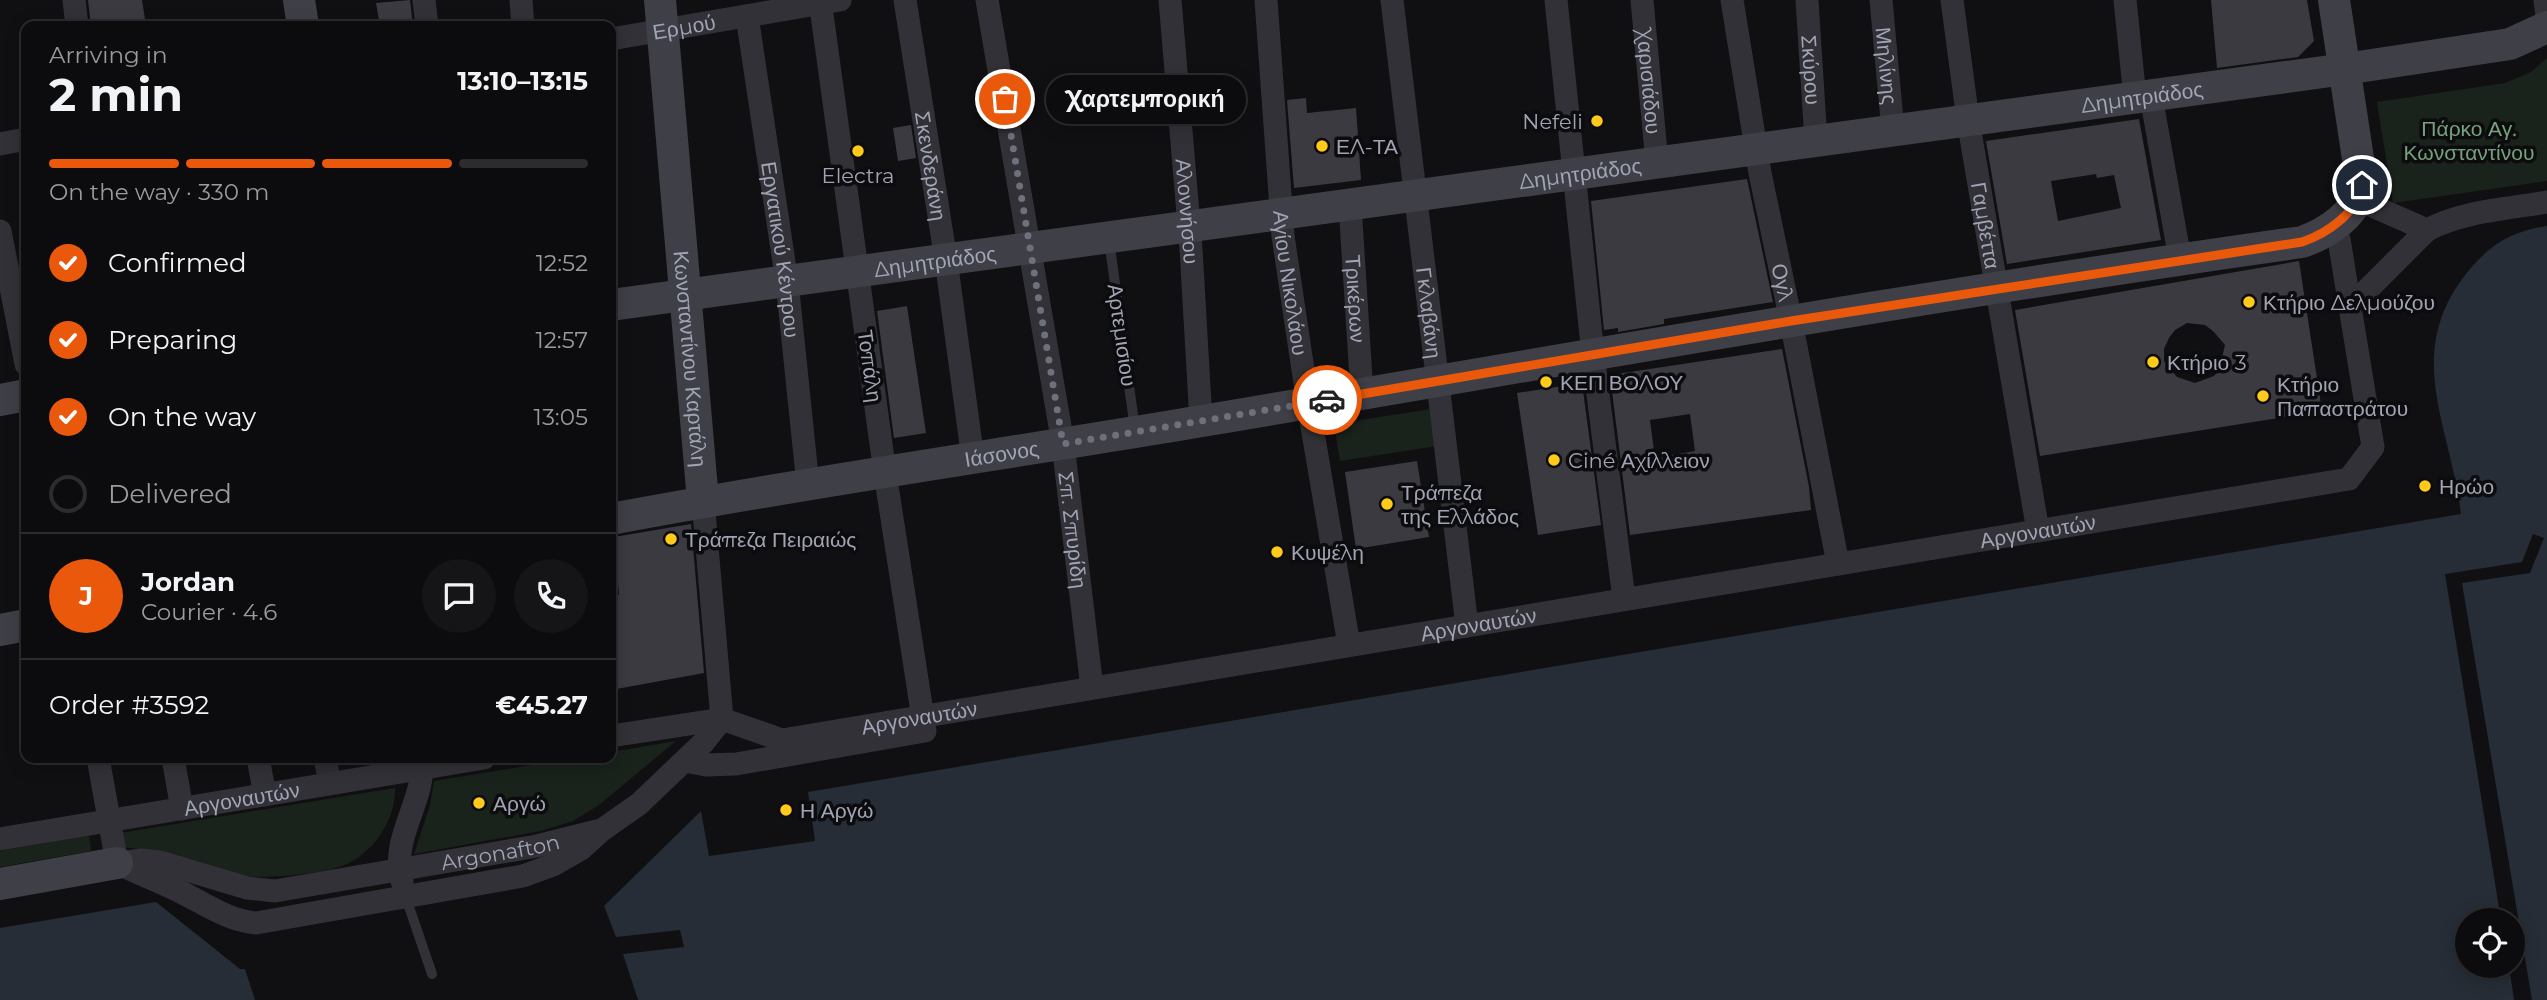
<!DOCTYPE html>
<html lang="en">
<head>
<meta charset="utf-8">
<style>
  :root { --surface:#0c0c0e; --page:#151517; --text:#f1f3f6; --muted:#9a9b9e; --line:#2c2c2e; --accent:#ea580c }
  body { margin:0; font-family:Montserrat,sans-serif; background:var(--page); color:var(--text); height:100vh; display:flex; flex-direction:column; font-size:26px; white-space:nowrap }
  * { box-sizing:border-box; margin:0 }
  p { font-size:23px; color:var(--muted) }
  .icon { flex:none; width:38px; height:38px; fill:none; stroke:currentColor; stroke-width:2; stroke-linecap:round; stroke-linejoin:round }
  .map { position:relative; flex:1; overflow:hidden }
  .drawer { position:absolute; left:21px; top:21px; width:595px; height:742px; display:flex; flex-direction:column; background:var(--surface); border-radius:14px; box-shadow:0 4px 18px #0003,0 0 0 2px var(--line) }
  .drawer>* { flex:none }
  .buttons { position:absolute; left:2455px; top:908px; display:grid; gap:14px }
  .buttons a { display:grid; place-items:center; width:70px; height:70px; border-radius:50%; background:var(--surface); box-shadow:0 4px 18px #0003,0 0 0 2px var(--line); font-size:35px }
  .pin { position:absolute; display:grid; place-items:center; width:60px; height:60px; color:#fff; margin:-30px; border:4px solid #fff; border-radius:50%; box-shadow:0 2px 7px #0007 }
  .courier { position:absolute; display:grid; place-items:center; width:70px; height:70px; margin:-35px; border:5px solid #ea580c; border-radius:50%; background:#fff; color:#222; box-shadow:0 2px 9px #0007 }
  .bubble { position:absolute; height:49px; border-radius:24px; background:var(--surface); box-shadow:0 4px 18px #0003,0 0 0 2px var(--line); font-size:23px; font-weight:700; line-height:49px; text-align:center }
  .headline em { font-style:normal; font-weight:700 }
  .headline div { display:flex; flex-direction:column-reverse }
  .headline { display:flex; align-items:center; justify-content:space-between; height:119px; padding:0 28px }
  h1 { font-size:46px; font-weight:700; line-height:52px }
  .bar { display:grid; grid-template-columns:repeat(4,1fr); gap:10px 7px; align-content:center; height:84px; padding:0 28px }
  .bar i { height:9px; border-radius:5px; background:var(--line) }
  .bar .current { background:var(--accent) }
  .bar p { grid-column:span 4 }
  .line { display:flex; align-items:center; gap:18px; padding:0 28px; border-top:2px solid var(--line) }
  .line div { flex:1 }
  .round { display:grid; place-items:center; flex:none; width:74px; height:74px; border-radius:37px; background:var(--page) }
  ol { padding:0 28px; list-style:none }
  li { display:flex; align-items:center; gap:21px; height:77px }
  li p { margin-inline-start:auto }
  li .icon { padding:7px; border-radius:50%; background:var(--accent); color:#fff; stroke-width:4 }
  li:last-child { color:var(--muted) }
  li i { width:38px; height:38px; border:4px solid var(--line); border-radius:50% }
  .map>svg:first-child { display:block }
  .green { fill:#1a221c }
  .water { fill:#262d36; fill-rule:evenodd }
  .pier { fill:#101012 }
  .building { fill:#3a3a40; fill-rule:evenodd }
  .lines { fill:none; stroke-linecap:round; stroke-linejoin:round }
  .street-tunnel { stroke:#2d2e32; stroke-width:23; stroke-dasharray:23 11; stroke-linecap:butt }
  .lane { stroke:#313137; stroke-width:10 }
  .street { stroke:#313137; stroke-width:23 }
  .secondary { stroke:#3f4047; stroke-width:32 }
  .done { stroke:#6e707b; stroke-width:7; stroke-dasharray:0 12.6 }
  .route { stroke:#ea580c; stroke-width:9 }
  .poi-dot { fill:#ffca1b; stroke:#0c0b0d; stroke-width:2.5 }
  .labels { text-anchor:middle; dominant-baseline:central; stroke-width:7; stroke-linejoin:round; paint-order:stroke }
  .street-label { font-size:21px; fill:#a0a4b4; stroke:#0c0b0d }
  .poi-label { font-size:21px; fill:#a0a4b4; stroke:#0c0b0d; text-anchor:start }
  .park-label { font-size:21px; fill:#75a17c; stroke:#0c0b0d }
</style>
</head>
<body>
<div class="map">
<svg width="2547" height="1000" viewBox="0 0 2547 1000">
  <rect width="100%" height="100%" fill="#101012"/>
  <!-- green -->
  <path class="green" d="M 2547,58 L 2547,181 L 2393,203 L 2377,102 L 2505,83 L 2531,72 Z
    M 1432,409 L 1437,446 L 1340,461 L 1334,424 Z
    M 676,741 L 599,805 L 573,821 L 541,831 L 414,854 L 430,805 L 434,781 L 575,758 L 611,758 L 611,752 Z
    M 395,788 C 396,818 376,849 349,863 C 327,874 267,879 243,876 C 202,872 163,850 122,847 L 120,833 Z
    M 89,835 L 91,851 L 0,867 L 0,851 Z"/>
  <!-- water -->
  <path class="water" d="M 2547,226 L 2547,1000 L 638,1000 L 604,906 L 701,811 L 709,856 L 815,841 L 808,792 L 2461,514 C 2450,422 2401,352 2470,269 C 2492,243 2513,231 2547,226 ZM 2468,920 L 2513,920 L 2513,966 L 2468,966 Z
    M 156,902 L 240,969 L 245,969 L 255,1000 L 0,1000 L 0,928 Z"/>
  <!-- pier -->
  <path class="pier" d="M 2533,534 L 2544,538 L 2530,573 L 2462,583 L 2532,1000 L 2514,1000 L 2509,966 L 2513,966 L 2513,920 L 2501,920 L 2445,574 L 2522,562 Z
    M 604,906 L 616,937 L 680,930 L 684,947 L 623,954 L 638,1000 L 635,1000 L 601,907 Z"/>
  <!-- building -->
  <path class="building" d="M 88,0 L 142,0 L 146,26 L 91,26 Z
    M 410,0 L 413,26 L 380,26 L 376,3 Z
    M 2211,0 L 2307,0 L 2314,41 L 2298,57 L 2217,68 Z
    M 1306,98 L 1307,113 L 1356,108 L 1361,180 L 1294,188 L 1287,100 Z
    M 2139,119 L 2161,240 L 2007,264 L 1986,141 ZM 2096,174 L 2097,178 L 2114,175 L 2121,208 L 2058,221 L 2051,181 Z
    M 911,125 L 916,158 L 898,161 L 893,128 Z
    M 1747,179 L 1773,302 L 1664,319 L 1664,324 L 1618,332 L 1618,328 L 1604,330 L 1591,201 Z
    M 2299,261 L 2322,411 L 2040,456 L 2015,310 ZM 2187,323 L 2205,325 L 2213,331 L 2225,345 L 2219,370 L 2214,376 L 2195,383 L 2177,377 L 2164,361 L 2164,349 L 2169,338 L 2175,330 Z
    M 907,306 L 926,433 L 894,438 L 877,311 Z
    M 1782,349 L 1809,487 L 1811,510 L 1630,535 L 1610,375 ZM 1690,414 L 1695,451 L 1655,458 L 1650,420 Z
    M 1582,383 L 1601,525 L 1538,535 L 1517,393 Z
    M 1417,461 L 1429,537 L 1356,549 L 1345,472 Z
    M 691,524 L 704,673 L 611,690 L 611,596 L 619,595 L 614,537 Z"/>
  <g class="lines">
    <!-- street-tunnel -->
    <path class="street-tunnel" d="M 325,758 L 330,784"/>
    <!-- lane -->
    <path class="lane" d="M 1109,240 L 1135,429
      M 406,898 L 432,974"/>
    <!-- street -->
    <g class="street">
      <path d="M 74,0 L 77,26"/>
      <path d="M 424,0 L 427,26"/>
      <path d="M 521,0 L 523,26"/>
      <path id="s1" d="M 905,0 L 946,260 L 973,459"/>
      <path id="s2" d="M 987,0 L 1063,444 L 1092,688"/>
      <path id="s3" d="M 1170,0 L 1191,249 L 1201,421"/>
      <path id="s4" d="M 1266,0 L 1283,236 L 1308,403 L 1349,645"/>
      <path id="s5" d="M 1392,0 L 1467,626"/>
      <path d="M 1556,0 L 1593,355 L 1624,599"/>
      <path id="s6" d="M 1642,0 L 1657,163"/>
      <path id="s7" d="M 1732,0 L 1760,173 L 1791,321 L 1838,564"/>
      <path id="s8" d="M 1807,0 L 1816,141"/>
      <path id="s9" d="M 1881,0 L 1893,131"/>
      <path id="s10" d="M 1952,0 L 1968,120 L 2038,531"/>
      <path d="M 2125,0 L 2135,98"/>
      <path d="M 2545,0 L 2547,16"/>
      <path id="s11" d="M 747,16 L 787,282 L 808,485"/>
      <path id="s12" d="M 611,39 L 840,0"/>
      <path d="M 2151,96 L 2180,259"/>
      <path d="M 0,144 L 26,139"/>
      <path id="s13" d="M 1350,205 L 1362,394"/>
      <path d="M 2370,205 L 2427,230"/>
      <path d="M 0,231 L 26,364"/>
      <path d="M 2339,239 L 2350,307"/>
      <path id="s14" d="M 611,736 L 722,719 L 782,740 L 2349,479 L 2373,447 L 2350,307 L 2427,230 C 2463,211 2507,209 2547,202"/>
      <path d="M 98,758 L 117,863"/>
      <path d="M 173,758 L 182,809"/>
      <path d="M 258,758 L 265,795"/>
      <path d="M 685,761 L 706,765 L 736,764 L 925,731 L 885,473 L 820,0"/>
      <path id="s15" d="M 0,839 L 484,758"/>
      <path d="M 117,863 C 138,873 160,882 181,892 C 207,905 227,920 256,923 L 523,876 L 553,865 L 581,849 L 602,830 L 639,804 L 704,742 L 722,719 L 703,501"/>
      <path id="s16" d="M 120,863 L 141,860 L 160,862 L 247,888 L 275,891 L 537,846 L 597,831"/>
      <path d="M 402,881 C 390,836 425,804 422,758"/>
    </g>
    <!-- secondary -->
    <g class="secondary">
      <path d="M 299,0 L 303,26"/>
      <path id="s17" d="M 660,0 L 703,501"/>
      <path id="s18" d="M 611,305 L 2345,69 L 2510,44 L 2547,27"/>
      <path d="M 0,400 L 26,395"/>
      <path id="s19" d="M 611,519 C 811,481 1013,453 1214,419 C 1576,358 1938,293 2302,242 C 2328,233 2357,214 2362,185 L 2334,0"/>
      <path d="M 0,630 L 26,625"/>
      <path d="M 0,884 L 117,863"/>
    </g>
  </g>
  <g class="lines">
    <!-- done -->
    <path class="done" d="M 1005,99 L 1063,444 L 1327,400"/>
    <!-- route -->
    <path class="route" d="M 1327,400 L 1791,321 L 2302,242 C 2328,233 2357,213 2362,185"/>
  </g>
  <!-- markers -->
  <g class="poi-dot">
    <circle cx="1597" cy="121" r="7"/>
    <circle cx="1322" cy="146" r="7"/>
    <circle cx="858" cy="151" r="7"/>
    <circle cx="2249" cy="302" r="7"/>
    <circle cx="2153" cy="362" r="7"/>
    <circle cx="1546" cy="382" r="7"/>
    <circle cx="2263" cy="396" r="7"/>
    <circle cx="1554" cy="460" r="7"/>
    <circle cx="2425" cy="486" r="7"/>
    <circle cx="1387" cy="504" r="7"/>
    <circle cx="671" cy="539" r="7"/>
    <circle cx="1277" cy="552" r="7"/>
    <circle cx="479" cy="803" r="7"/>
    <circle cx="786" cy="810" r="7"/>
  </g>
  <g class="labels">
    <!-- street labels -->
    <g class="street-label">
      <text stroke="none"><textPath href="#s12" startOffset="74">Ερμού</textPath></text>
      <text stroke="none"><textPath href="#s9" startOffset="66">Μηλίνης</textPath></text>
      <text stroke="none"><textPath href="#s8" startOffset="70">Σκύρου</textPath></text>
      <text stroke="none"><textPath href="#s6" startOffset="82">Χαρισιάδου</textPath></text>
      <text stroke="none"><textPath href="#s18" startOffset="1545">Δημητριάδος</textPath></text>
      <text stroke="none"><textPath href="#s1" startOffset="168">Σκενδεράνη</textPath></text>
      <text stroke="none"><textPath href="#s18" startOffset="978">Δημητριάδος</textPath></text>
      <text stroke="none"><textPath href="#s3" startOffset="212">Αλοννήσου</textPath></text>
      <text stroke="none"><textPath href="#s10" startOffset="228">Γαμβέττα</textPath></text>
      <text stroke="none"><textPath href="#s11" startOffset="236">Εργατικού Κέντρου</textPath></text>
      <text stroke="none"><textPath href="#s18" startOffset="327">Δημητριάδος</textPath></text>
      <text stroke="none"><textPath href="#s4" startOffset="284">Αγίου Νικολάου</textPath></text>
      <text stroke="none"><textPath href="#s7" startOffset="287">Ογλ</textPath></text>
      <text stroke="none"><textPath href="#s13" startOffset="94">Τρικέρων</textPath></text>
      <text stroke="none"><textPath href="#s5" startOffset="315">Γκλαβάνη</textPath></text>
      <text transform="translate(1122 335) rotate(82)">Αρτεμισίου</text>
      <text stroke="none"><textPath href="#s17" startOffset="360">Κωνσταντίνου Καρτάλη</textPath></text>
      <text transform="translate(870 366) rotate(82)">Τοπάλη</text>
      <text stroke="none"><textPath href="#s19" startOffset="396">Ιάσονος</textPath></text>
      <text stroke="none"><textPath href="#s2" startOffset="537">Σπ. Σπυρίδη</textPath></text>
      <text stroke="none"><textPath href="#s14" startOffset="1449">Αργοναυτών</textPath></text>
      <text stroke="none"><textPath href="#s14" startOffset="882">Αργοναυτών</textPath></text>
      <text stroke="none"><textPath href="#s14" startOffset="315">Αργοναυτών</textPath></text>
      <text stroke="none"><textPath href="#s15" startOffset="245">Αργοναυτών</textPath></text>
      <text stroke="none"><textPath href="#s16" startOffset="388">Argonafton</textPath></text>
    </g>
    <!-- poi labels -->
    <g class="poi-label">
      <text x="1583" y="121" text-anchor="end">Nefeli</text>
      <text x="1336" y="146">ΕΛ-ΤΑ</text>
      <text x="858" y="175" text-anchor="middle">Electra</text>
      <text x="2263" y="302">Κτήριο Δελμούζου</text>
      <text x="2167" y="362">Κτήριο 3</text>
      <text x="1560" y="382">ΚΕΠ ΒΟΛΟΥ</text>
      <text x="2277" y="384">Κτήριο<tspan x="2277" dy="24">Παπαστράτου</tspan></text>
      <text x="1568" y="460">Ciné Αχίλλειον</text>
      <text x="2439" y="486">Ηρώο</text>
      <text x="1401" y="492">Τράπεζα<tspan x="1401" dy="24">της Ελλάδος</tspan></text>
      <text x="685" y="539">Τράπεζα Πειραιώς</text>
      <text x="1291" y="552">Κυψέλη</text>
      <text x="493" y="803">Αργώ</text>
      <text x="800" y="810">Η Αργώ</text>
    </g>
    <!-- park labels -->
    <g class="park-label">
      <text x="2469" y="128">Πάρκο Αγ.<tspan x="2469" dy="24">Κωνσταντίνου</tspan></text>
    </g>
  </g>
</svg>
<div class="buttons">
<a><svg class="icon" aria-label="locate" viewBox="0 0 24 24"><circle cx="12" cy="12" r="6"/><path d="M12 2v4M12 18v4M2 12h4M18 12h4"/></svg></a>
</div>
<div class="pin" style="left:1005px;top:99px;background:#ea580c"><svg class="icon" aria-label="bag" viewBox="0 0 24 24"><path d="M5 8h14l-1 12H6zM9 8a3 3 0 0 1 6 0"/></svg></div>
<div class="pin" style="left:2362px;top:185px;background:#1f2937"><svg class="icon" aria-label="home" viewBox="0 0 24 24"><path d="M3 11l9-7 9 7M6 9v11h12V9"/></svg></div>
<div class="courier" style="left:1327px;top:400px"><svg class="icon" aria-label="car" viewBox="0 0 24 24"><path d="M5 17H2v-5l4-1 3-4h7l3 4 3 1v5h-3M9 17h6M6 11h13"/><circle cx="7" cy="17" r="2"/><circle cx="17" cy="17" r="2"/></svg></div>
<div class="bubble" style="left:1046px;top:75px;width:200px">Χαρτεμπορική</div>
<section class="drawer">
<div class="headline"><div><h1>2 min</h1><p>Arriving in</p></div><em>13:10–13:15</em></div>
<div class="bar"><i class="current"></i><i class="current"></i><i class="current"></i><i></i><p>On the way · 330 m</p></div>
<ol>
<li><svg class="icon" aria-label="check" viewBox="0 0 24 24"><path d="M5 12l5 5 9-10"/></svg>Confirmed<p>12:52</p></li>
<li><svg class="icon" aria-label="check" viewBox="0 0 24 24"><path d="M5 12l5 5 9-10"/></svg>Preparing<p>12:57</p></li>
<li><svg class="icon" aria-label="check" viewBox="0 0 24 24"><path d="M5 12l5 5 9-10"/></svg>On the way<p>13:05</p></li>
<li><i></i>Delivered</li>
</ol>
<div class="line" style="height:126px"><b class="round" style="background:var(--accent);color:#fff">J</b><div><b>Jordan</b><p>Courier · 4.6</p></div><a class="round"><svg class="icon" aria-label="chat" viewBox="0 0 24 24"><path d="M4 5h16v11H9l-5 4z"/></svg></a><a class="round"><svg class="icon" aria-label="phone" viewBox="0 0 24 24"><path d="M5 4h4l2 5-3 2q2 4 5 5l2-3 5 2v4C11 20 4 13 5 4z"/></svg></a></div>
<div class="line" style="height:91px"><div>Order #3592</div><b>€45.27</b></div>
</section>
</div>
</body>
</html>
